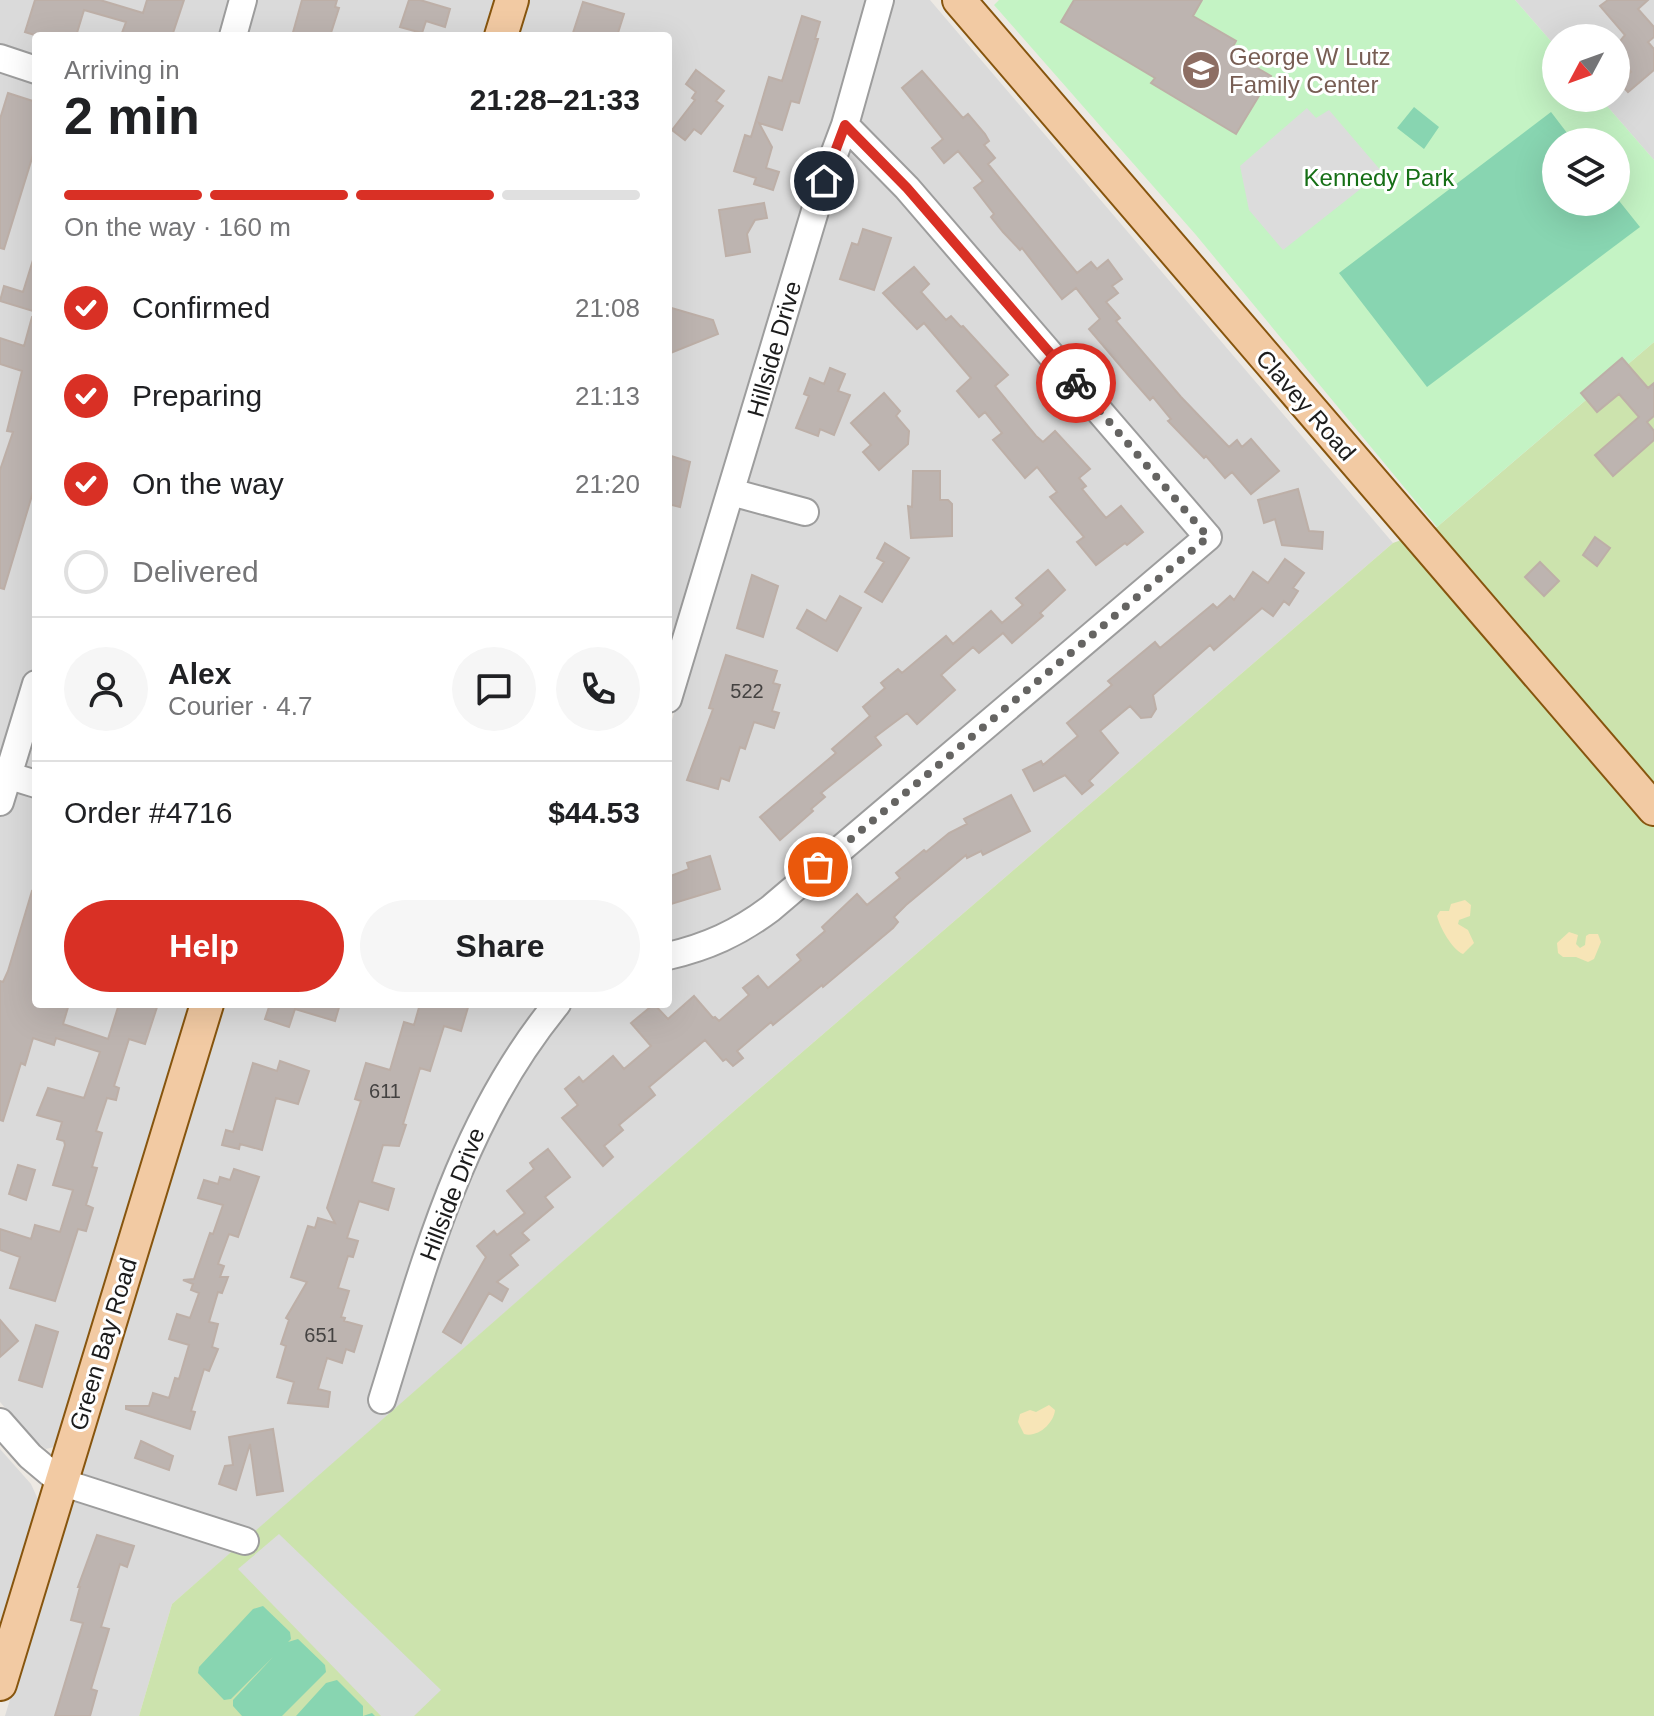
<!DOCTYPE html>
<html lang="en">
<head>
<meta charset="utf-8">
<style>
  :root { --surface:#fff; --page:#f6f6f6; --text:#202124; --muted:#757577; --line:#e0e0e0; --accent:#d93025 }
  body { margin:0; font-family:Helvetica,sans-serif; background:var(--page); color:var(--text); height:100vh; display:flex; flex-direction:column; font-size:30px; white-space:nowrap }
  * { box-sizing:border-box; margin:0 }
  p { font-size:26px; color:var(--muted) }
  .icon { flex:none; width:44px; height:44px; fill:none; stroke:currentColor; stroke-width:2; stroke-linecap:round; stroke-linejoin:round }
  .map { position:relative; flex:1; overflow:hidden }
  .drawer { position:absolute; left:32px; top:32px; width:640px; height:976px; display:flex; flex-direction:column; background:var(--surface); border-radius:8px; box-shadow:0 8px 32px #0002 }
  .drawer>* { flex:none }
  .needle { width:52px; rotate:229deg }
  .tools { position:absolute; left:1542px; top:24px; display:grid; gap:16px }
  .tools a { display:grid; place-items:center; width:88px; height:88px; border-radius:50%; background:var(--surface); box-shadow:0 8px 32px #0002; font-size:40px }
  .pin { position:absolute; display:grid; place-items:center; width:68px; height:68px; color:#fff; margin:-34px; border:4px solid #fff; border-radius:50%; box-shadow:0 2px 8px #0007 }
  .courier { position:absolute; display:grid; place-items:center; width:80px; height:80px; margin:-40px; border:6px solid #d93025; border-radius:50%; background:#fff; color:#222; box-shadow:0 2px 10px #0007 }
  .head em { font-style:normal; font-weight:600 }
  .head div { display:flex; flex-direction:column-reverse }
  .head { display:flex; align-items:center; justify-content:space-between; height:136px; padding:0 32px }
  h1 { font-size:52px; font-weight:600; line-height:60px }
  .bar { display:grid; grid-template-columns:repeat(4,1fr); gap:12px 8px; align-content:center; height:96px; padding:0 32px }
  .bar i { height:10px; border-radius:6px; background:var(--line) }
  .bar .on { background:var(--accent) }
  .bar p { grid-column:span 4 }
  .line { display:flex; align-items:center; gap:20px; padding:0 32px; border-top:2px solid var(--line) }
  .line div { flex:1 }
  .round { display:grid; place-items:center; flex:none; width:84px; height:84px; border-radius:42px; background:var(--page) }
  ol { padding:0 32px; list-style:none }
  li { display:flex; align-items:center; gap:24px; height:88px }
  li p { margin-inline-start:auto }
  li .icon { padding:8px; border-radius:50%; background:var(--accent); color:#fff; stroke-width:4 }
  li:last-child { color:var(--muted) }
  li i { width:44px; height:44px; border:4px solid var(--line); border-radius:50% }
  .cta { display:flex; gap:16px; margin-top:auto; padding:16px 32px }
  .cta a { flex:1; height:92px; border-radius:48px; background:var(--accent); color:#fff; font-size:32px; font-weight:600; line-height:92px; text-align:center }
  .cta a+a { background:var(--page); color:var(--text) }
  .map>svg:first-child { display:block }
  .residential { fill:#dadada }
  .grass { fill:#cce3ad }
  .sand { fill:#f7e5b7 }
  .park { fill:#c4f3c4; fill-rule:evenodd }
  .pitch { fill:#88d5b1 }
  .parking { fill:#dcdcdc }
  .building { fill:#bdb4b0; stroke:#bdafa7; stroke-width:2 }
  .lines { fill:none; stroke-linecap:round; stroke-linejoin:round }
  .minor-casing { stroke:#9d9d9d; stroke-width:30 }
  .major-casing { stroke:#87550e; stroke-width:36 }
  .minor { stroke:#fff; stroke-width:26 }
  .major { stroke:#f2caa3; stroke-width:32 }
  .done { stroke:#656462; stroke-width:8; stroke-dasharray:0 14.4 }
  .route { stroke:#d93025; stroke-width:10 }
  .labels { text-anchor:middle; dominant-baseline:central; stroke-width:6; stroke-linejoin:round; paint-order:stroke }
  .number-label { font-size:20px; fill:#444241 }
  .education-label { font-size:24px; fill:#785e54; stroke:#fff; text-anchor:start }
  .park-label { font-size:24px; fill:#166f16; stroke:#fff }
  .street-label { font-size:24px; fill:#1c1c1c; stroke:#fff }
</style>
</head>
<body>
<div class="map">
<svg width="1654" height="1716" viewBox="0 0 1654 1716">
  <rect width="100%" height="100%" fill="#ede9e3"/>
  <!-- residential -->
  <path class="residential" d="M 0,0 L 496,0 L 485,36 L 36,36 L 36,1004 L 192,1004 L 60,1440 L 54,1447 L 46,1449 L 31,1438 L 0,1402 Z
    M 525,0 L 868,0 L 668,655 L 668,36 L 515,36 Z
    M 894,0 L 930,0 L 1393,543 L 742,1104 L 254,1533 L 87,1478 L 81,1470 L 220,1004 L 668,1004 L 668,733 Z
    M 1515,0 L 1654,0 L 1654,160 L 1600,98 L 1616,98 L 1616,38 L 1556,38 L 1556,47 Z
    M 0,1449 L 31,1484 L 41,1506 L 0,1643 Z
    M 75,1500 L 90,1500 L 234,1550 L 172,1604 L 139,1716 L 5,1716 L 67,1508 Z"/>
  <!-- grass -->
  <path class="grass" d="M 1654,342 L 1654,1716 L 139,1716 L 172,1604 L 742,1104 L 1393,543 L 1437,527 Z"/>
  <!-- sand -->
  <path class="sand" d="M 1465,900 L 1471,905 L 1470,916 L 1459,920 L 1458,924 L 1468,930 L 1474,943 L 1463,954 C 1452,949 1440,928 1437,916 L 1440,911 L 1449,911 L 1451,904 Z
    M 1569,932 L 1578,935 L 1576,944 L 1580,948 L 1585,945 L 1586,936 L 1589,934 L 1598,934 L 1601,942 L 1594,959 L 1588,962 L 1576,957 L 1563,957 L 1558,953 L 1557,943 Z
    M 1049,1405 L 1055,1410 C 1054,1423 1038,1438 1024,1434 L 1018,1422 L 1020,1414 L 1030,1410 L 1036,1412 Z"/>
  <!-- park -->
  <path class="park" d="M 999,0 L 1515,0 L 1556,47 L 1556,98 L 1600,98 L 1654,160 L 1654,342 L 1437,527 L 1196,235 L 994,5 ZM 1556,142 L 1616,142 L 1616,202 L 1556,202 Z"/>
  <!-- pitch -->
  <path class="pitch" d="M 1414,107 L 1439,127 L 1424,149 L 1397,128 Z
    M 1551,112 L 1574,142 L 1556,142 L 1556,202 L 1616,202 L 1616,197 L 1640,227 L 1427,387 L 1339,273 Z
    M 263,1606 L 290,1632 L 291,1639 L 288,1642 L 298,1639 L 325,1665 L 326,1672 L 282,1716 L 242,1716 L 233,1706 L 233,1700 L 273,1657 L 231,1699 L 224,1700 L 198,1673 L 199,1667 L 253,1609 Z
    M 337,1680 L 363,1706 L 363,1716 L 372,1713 L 375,1716 L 296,1716 L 326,1683 Z"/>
  <!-- parking -->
  <path class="parking" d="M 1307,108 L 1316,118 L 1329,110 L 1382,172 L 1283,250 L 1249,210 L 1240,166 Z
    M 279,1534 L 441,1690 L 414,1716 L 381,1716 L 238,1569 Z"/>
  <!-- building -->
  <path class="building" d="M 35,0 L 100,0 L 143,13 L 147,0 L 184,0 L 172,36 L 131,36 L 122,33 L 126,22 L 84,10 L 76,36 L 38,36 L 25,32 Z
    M 302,0 L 337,0 L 335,7 L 339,8 L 330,36 L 292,36 Z
    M 409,0 L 420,0 L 450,9 L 445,27 L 426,21 L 422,33 L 400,27 Z
    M 1074,0 L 1202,0 L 1193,16 L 1236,41 L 1230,52 L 1271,76 L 1236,134 L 1151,83 L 1155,78 L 1061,22 Z
    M 1608,0 L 1648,0 L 1638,9 L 1654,27 L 1654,37 L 1648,42 L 1654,49 L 1654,70 L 1628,92 L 1619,82 L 1631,72 L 1616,55 L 1616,46 L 1625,35 L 1600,6 Z
    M 583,2 L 624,14 L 617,36 L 572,36 Z
    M 802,16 L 820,22 L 815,39 L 818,39 L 799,103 L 791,101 L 782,130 L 759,123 L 772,147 L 766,168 L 779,172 L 773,190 L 754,184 L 756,178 L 734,171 L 745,135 L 751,137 L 769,77 L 782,81 Z
    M 696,70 L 724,91 L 716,101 L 723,106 L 701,134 L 694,129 L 685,140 L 672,130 L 695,100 L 692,98 L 696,92 L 686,84 Z
    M 922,71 L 963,118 L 968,114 L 985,134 L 989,141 L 984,145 L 995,158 L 988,164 L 1077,273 L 1091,262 L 1097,269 L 1108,260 L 1122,279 L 1112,286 L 1118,293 L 1106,302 L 1120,318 L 1116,321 L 1181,397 L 1229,447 L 1237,440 L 1242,447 L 1251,439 L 1279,471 L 1251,494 L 1232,472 L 1225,478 L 1206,456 L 1204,458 L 1168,421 L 1171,419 L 1153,397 L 1150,400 L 1129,376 L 1089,329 L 1100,319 L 1076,288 L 1062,299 L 1022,248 L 1020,250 L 1003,232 L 991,217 L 994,214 L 974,188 L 983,181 L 958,151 L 944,163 L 932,148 L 943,139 L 902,88 Z
    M 8,93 L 36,102 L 36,145 L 4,249 L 0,248 L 0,119 Z
    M 764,203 L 767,218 L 755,220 L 747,234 L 750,252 L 726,256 L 719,210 Z
    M 863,229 L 891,238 L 874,290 L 840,279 L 852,243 L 858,245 Z
    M 33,260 L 36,261 L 36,312 L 0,301 L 4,286 L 23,292 Z
    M 914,267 L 929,284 L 921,292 L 946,320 L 951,316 L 961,327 L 963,326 L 1008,375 L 995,386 L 1036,436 L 1043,442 L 1055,431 L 1090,469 L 1079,478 L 1086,486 L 1082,489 L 1106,518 L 1121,506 L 1143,532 L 1127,545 L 1125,543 L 1096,565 L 1077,542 L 1084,537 L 1050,497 L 1057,492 L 1037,467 L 1025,478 L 993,440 L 1002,433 L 985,412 L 979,417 L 957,391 L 971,378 L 924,323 L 917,329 L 883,293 Z
    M 668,307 L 713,320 L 718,334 L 668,354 Z
    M 32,317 L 36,317 L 36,482 L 4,589 L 0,588 L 0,470 L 13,432 L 7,431 L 22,371 L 0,364 L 0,338 L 24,346 Z
    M 1622,358 L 1648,388 L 1654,383 L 1654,416 L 1647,422 L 1654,431 L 1654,440 L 1613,476 L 1595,455 L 1639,417 L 1619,394 L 1597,412 L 1581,393 Z
    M 830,368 L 845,374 L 838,391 L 850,395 L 834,435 L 820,429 L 818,436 L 796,428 L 809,396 L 804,394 L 810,378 L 824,384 Z
    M 884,393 L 900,411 L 896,416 L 909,431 L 908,444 L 879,470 L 863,452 L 871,445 L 851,423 Z
    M 668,455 L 690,462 L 680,507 L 668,504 Z
    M 913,471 L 940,471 L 940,500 L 948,500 L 952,504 L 952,536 L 911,538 L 908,506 L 912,507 Z
    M 1298,489 L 1309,531 L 1323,532 L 1322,549 L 1282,545 L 1275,519 L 1264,523 L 1258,500 Z
    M 1595,537 L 1610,548 L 1597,566 L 1583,555 Z
    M 885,543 L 909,558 L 882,602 L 865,592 L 884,562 L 877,558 Z
    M 1285,559 L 1304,573 L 1293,588 L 1298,591 L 1289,605 L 1284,601 L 1273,616 L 1262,608 L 1214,650 L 1210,645 L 1153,695 L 1156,709 L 1151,717 L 1141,718 L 1130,706 L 1100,731 L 1118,753 L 1089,781 L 1093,785 L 1082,794 L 1065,775 L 1034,791 L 1023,770 L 1041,761 L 1043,765 L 1078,736 L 1067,723 L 1112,685 L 1108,681 L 1155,642 L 1160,648 L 1213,604 L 1217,608 L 1230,596 L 1234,600 L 1253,572 L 1268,583 Z
    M 1540,562 L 1559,581 L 1544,596 L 1525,577 Z
    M 1048,570 L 1065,590 L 1040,613 L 1043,616 L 1012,643 L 1003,633 L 979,653 L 973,647 L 941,675 L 955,690 L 917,724 L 907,713 L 875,737 L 881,745 L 821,793 L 825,797 L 811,809 L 813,811 L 780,840 L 760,817 L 836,753 L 832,749 L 870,716 L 863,707 L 885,688 L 881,683 L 898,669 L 902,673 L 946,636 L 953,644 L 991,611 L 1002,623 L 1023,605 L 1016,598 Z
    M 752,575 L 778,586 L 763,637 L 737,628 Z
    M 840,596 L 861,608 L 837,651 L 797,628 L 807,610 L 826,621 Z
    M 726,655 L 777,671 L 773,683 L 780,685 L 772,711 L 779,713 L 774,728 L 754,722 L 745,749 L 740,747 L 729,781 L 721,778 L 718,789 L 687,780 L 713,709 L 709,708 Z
    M 1011,795 L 1030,831 L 983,855 L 981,851 L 967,858 L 966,855 L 906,905 L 894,917 L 898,922 L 893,928 L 823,987 L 822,985 L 773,1025 L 771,1022 L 737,1051 L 743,1058 L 733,1066 L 726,1059 L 723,1061 L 705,1040 L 649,1087 L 655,1095 L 619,1125 L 623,1130 L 604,1146 L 613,1157 L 603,1166 L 562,1118 L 578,1105 L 565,1089 L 579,1077 L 583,1082 L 613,1056 L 624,1069 L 651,1046 L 631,1023 L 654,1004 L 668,1019 L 694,996 L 713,1018 L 715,1017 L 719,1021 L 749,995 L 743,988 L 758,976 L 768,988 L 801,960 L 797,955 L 825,931 L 822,927 L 857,894 L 867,905 L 900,878 L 896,873 L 924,850 L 926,852 L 949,833 L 967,824 L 964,819 Z
    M 710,856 L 720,889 L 668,905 L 668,877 L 689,869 L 687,863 Z
    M 32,891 L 36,892 L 36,1004 L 69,1004 L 63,1024 L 108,1039 L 119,1004 L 158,1004 L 145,1044 L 129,1039 L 114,1086 L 119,1088 L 116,1100 L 107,1098 L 96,1131 L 102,1133 L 92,1167 L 97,1168 L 86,1205 L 93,1208 L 86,1231 L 78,1229 L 55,1301 L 10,1288 L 20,1257 L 0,1250 L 0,1229 L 31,1239 L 35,1225 L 60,1232 L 73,1190 L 53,1185 L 65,1145 L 64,1141 L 57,1139 L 62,1122 L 37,1115 L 48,1088 L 84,1098 L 100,1052 L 56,1038 L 54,1045 L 33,1038 L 25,1065 L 21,1063 L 3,1121 L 0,1120 L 0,981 L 3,982 L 8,971 Z
    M 270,1004 L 340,1004 L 335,1021 L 295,1009 L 289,1027 L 265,1019 Z
    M 420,1004 L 469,1004 L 461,1031 L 444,1026 L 430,1071 L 420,1068 L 403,1124 L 406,1125 L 399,1146 L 383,1145 L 372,1182 L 394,1189 L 388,1210 L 359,1201 L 347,1238 L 358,1241 L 353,1257 L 348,1256 L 338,1288 L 349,1291 L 341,1317 L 345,1318 L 344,1321 L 362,1326 L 354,1352 L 346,1349 L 342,1363 L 327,1358 L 318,1389 L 330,1392 L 328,1407 L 288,1403 L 294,1382 L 277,1377 L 286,1346 L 281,1344 L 289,1320 L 286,1318 L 307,1282 L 291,1277 L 308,1226 L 315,1228 L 318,1218 L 335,1223 L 327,1208 L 361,1101 L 355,1099 L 366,1063 L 390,1070 L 404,1022 L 414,1025 Z
    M 280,1061 L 309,1071 L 298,1104 L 276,1098 L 262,1150 L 240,1144 L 239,1149 L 222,1145 L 226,1130 L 233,1132 L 253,1063 L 277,1071 Z
    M 548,1149 L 570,1177 L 545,1197 L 553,1207 L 522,1233 L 529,1240 L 510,1255 L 518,1265 L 497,1282 L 508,1289 L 502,1301 L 489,1293 L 461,1343 L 443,1332 L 486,1257 L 477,1246 L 494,1231 L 497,1235 L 525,1213 L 507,1191 L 534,1169 L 530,1163 Z
    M 18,1165 L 35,1170 L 26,1200 L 9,1194 Z
    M 234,1169 L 259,1177 L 238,1237 L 229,1234 L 218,1264 L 224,1266 L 220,1277 L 228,1277 L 222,1293 L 218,1292 L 209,1322 L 218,1324 L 212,1347 L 218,1349 L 209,1371 L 204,1369 L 191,1411 L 195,1412 L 190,1429 L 126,1409 L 126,1406 L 149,1406 L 153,1393 L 169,1398 L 175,1378 L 179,1379 L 189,1345 L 169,1339 L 177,1314 L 190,1318 L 199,1293 L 191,1290 L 193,1284 L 183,1280 L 194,1279 L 210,1233 L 213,1234 L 223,1205 L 198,1198 L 204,1180 L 218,1184 L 220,1177 L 230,1180 Z
    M 0,1320 L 18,1341 L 0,1357 Z
    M 36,1325 L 58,1332 L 42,1387 L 19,1380 Z
    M 273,1429 L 283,1491 L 257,1495 L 250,1444 L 236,1490 L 219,1484 L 225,1466 L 233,1465 L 229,1437 Z
    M 141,1441 L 173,1456 L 169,1470 L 135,1458 Z
    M 97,1535 L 134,1546 L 127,1567 L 120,1564 L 101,1627 L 109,1629 L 91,1689 L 97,1691 L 90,1716 L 55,1716 L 83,1623 L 71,1620 L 80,1587 L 78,1587 Z"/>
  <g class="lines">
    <defs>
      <path id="minor" d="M 233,36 L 243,0
        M 0,58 L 36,70
        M 731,492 L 805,512
        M 668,699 L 824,181 L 845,125 L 880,0
        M 0,773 L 36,784
        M 0,802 L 36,684
        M 668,956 C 707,947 738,933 770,909 L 1208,537 L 907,188 L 845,125
        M 382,1400 C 426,1259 461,1121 557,1004
        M 0,1422 L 30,1456 L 61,1482 L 245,1541"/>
      <path id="major" d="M 959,0 L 1654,809
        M 501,36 L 512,0
        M 0,1684 L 207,1004"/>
    </defs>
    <!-- minor casing -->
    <use href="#minor" class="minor-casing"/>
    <!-- major casing -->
    <use href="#major" class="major-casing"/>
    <!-- minor -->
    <use href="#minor" class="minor"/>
    <!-- major -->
    <use href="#major" class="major"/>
  </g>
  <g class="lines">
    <!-- done -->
    <path class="done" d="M 818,867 L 1208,537 L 1076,383"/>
    <!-- route -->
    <path class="route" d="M 824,181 L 845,125 L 907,188 L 1076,383"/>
  </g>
  <!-- icons -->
  <defs>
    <symbol id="school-disc" viewBox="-11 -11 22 22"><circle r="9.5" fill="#8d6e63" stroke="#fff"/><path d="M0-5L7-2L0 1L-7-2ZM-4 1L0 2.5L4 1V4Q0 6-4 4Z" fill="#fff"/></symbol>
  </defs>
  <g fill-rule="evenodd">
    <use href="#school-disc" x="1179" y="48" width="44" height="44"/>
  </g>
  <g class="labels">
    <!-- number labels -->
    <g class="number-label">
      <text x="747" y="691">522</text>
      <text x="385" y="1091">611</text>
      <text x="321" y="1335">651</text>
    </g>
    <!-- education labels -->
    <g class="education-label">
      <text x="1229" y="56">George W Lutz<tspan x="1229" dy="28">Family Center</tspan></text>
    </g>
    <!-- park labels -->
    <g class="park-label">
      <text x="1379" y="177">Kennedy Park</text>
    </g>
    <!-- street labels -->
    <g class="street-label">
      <text transform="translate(774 349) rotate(-74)">Hillside Drive</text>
      <text transform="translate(1306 405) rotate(49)">Clavey Road</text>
      <text transform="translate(452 1194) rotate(-69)">Hillside Drive</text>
      <text transform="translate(103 1344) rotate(-73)">Green Bay Road</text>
    </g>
  </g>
</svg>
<div class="tools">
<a><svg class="needle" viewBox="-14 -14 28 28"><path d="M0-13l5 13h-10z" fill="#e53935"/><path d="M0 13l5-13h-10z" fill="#757577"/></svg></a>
<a><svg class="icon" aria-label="layers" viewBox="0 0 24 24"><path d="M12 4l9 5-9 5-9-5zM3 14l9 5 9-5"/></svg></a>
</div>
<div class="pin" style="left:818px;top:867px;background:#ea580c"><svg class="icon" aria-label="bag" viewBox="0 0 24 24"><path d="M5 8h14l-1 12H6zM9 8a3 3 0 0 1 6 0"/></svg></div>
<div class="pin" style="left:824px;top:181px;background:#1f2937"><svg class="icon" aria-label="home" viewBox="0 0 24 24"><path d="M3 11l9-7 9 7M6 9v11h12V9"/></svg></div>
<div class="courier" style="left:1076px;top:383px"><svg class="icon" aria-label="bike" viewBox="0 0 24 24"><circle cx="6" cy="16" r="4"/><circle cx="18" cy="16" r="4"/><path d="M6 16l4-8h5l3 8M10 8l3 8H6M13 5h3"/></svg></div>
<section class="drawer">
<div class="head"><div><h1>2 min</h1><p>Arriving in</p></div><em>21:28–21:33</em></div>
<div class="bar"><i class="on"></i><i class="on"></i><i class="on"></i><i></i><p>On the way · 160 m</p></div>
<ol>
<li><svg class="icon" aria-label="check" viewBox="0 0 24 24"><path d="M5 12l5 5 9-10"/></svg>Confirmed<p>21:08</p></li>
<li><svg class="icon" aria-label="check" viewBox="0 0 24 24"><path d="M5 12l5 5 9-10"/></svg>Preparing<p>21:13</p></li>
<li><svg class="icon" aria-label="check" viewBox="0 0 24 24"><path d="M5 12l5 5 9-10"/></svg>On the way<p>21:20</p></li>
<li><i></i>Delivered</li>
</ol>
<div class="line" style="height:144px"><a class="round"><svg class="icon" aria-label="person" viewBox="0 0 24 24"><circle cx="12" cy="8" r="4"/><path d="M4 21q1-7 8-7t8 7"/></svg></a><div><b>Alex</b><p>Courier · 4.7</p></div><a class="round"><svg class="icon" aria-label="chat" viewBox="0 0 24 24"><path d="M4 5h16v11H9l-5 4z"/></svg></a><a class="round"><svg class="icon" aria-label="phone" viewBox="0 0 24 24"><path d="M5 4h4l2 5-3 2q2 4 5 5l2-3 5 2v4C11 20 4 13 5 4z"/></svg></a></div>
<div class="line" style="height:104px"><div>Order #4716</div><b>$44.53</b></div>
<div class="cta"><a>Help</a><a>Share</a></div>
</section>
</div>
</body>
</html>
